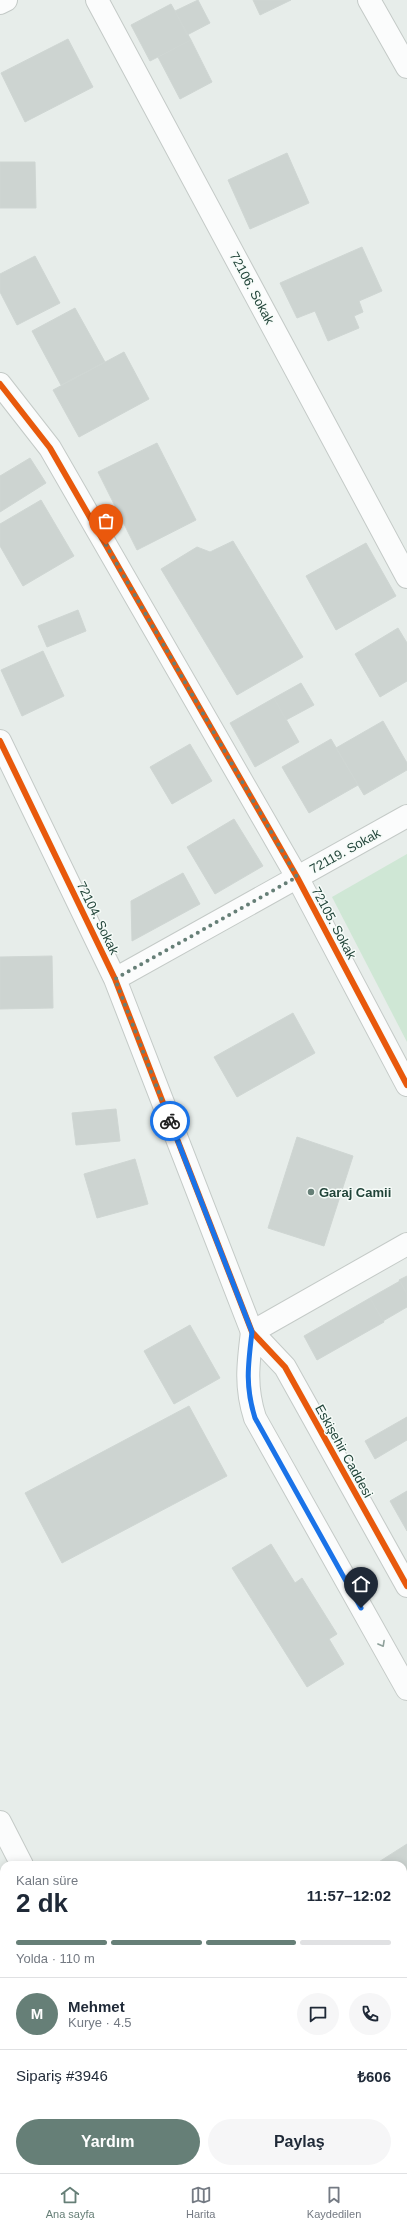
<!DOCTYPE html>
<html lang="tr">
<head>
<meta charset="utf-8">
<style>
  :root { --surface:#fff; --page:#f6f6f7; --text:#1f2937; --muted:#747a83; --line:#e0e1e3; --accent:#667f77 }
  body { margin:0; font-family:Helvetica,sans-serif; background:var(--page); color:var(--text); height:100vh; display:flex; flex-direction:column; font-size:15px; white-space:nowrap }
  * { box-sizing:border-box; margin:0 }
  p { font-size:13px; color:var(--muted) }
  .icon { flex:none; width:22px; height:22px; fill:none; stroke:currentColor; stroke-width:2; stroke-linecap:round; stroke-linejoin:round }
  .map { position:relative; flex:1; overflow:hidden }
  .drawer { position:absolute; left:0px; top:1861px; width:407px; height:312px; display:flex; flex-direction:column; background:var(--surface); border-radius:12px 12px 0 0; box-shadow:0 2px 10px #0003 }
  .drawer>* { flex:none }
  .pin { position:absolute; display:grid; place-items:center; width:34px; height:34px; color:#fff; margin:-41px -17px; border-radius:50% 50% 50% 0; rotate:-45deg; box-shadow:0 0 4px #0007 }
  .pin .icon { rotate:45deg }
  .courier { position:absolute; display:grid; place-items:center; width:40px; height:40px; margin:-20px; border:3px solid #1a73e8; border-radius:50%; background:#fff; color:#222; box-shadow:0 1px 5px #0007 }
  .head em { font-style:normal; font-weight:700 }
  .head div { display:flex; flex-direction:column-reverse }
  .head { display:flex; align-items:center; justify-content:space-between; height:68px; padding:0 16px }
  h1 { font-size:26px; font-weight:700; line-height:30px }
  .bar { display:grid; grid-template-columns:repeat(4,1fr); gap:6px 4px; align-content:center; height:48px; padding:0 16px }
  .bar i { height:5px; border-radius:3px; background:var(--line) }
  .bar .selected { background:var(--accent) }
  .bar p { grid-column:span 4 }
  .line { display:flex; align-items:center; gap:10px; padding:0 16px; border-top:1px solid var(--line) }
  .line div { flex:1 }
  .round { display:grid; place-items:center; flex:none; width:42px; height:42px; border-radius:21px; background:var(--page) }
  .primary-button { display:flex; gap:8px; margin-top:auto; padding:8px 16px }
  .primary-button a { flex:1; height:46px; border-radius:24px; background:var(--accent); color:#fff; font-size:16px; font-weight:700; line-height:46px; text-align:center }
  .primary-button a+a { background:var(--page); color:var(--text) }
  .menu { display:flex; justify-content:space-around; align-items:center; height:56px; border-top:1px solid var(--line); background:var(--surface); font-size:11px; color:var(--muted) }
  .menu a { display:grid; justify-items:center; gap:2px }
  .menu .selected { color:var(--accent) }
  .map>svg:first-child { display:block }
  .green { fill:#cfe7d5 }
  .building { fill:#cdd4d1; stroke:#cfd6d3 }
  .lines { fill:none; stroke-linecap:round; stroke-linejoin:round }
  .minor-casing { stroke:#c4cac7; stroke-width:24 }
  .tertiary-casing { stroke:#c4cac7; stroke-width:24 }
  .secondary-casing { stroke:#c2cbc7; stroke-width:24 }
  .minor { stroke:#fbfcfc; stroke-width:22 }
  .tertiary { stroke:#fbfcfc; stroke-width:22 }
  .secondary { stroke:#fbfcfc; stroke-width:22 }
  .cycleway-casing { stroke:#f6fbf8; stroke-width:8 }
  .cycleway { stroke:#e8590c; stroke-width:6 }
  .oneway { stroke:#8ea09a }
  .done { stroke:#667f77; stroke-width:4; stroke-dasharray:0 7.2 }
  .route { stroke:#1a73e8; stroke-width:5 }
  .poi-dot { fill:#667f77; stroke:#f6fbf8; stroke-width:1.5 }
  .labels { text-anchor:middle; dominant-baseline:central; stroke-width:3; stroke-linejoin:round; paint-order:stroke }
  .street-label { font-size:13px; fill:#214439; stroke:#f6fbf8 }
  .poi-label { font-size:13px; font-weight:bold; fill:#214439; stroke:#f6fbf8; text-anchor:start }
</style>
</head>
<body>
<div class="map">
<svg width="407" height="2173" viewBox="0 0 407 2173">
  <rect width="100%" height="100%" fill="#e7edea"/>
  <!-- green -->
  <path class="green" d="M 407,854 L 407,1042 L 332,897 Z"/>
  <!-- building -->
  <path class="building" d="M 198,0 L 210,23 L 187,35 L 175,11 Z
    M 253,0 L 291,0 L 260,15 Z
    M 171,4 L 191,40 L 150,61 L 131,25 Z
    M 68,39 L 93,87 L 25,122 L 1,73 Z
    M 191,40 L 212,82 L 180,99 L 158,57 Z
    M 287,153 L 309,203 L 250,229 L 228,180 Z
    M 0,162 L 35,162 L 36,208 L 0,208 Z
    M 362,247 L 382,291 L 359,301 L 363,312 L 354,316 L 359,328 L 328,341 L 315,311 L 297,318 L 280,283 Z
    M 35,256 L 60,303 L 17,325 L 0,292 L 0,274 Z
    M 75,308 L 105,362 L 61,385 L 32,331 Z
    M 124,352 L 149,399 L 79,437 L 53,390 Z
    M 157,443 L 196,520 L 137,550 L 98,472 Z
    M 30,458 L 46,483 L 0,512 L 0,476 Z
    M 41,500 L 74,556 L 23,586 L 0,546 L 0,524 Z
    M 233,541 L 303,657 L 237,695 L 161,569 L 197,547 L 210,552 Z
    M 366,543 L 396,596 L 336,630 L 306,576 Z
    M 78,610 L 86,631 L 47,647 L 38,626 Z
    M 398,628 L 407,643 L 407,681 L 380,697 L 355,654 Z
    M 43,651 L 64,696 L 22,716 L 1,670 Z
    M 301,683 L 314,705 L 286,720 L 274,698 Z
    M 274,698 L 299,742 L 255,767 L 230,723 Z
    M 383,721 L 407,763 L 407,770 L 364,795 L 336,748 Z
    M 331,739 L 358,785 L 309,813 L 282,767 Z
    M 190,744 L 212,781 L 172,804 L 150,767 Z
    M 234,819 L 263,866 L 215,894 L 187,847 Z
    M 183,873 L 200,904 L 132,941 L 131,901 Z
    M 52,956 L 53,1008 L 0,1009 L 0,957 Z
    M 293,1013 L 315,1053 L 237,1097 L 214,1057 Z
    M 116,1109 L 120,1141 L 76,1145 L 72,1113 Z
    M 297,1137 L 353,1156 L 324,1246 L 268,1228 Z
    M 135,1159 L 148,1204 L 97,1218 L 84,1174 Z
    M 407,1276 L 407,1294 L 399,1280 Z
    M 400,1281 L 407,1294 L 407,1307 L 383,1321 L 370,1298 Z
    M 370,1298 L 384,1322 L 317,1360 L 304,1336 Z
    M 190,1325 L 220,1378 L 174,1404 L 144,1351 Z
    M 189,1406 L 227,1476 L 62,1563 L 25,1493 Z
    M 407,1417 L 407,1440 L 375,1459 L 365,1441 Z
    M 407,1491 L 407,1531 L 390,1501 Z
    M 271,1544 L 295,1583 L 302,1578 L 337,1634 L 329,1639 L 344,1664 L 307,1687 L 232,1568 Z
    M 407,1844 L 407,2015 L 405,2016 L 403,2014 L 403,1865 L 374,1865 Z"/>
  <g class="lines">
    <defs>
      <path id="minor" d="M 97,0 L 407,577
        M 369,0 L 407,67
        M 0,3 L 6,0
        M 0,384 L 50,448 L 297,877 L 407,1085
        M 0,741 L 115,979 L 252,1332
        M 115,979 L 407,816
        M 111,2169 L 113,2173"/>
      <path id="tertiary" d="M 252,1332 C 248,1364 245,1387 255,1418 L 407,1689
        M 252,1332 L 285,1367 L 407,1586
        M 252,1332 L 407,1244
        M 0,1822 L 22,1865"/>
      <path id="secondary" d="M 0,1925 L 4,1927
        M 0,1971 L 4,1973
        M 403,2082 L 407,2083
        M 403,2155 L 407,2156"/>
    </defs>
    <!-- minor casing -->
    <use href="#minor" class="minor-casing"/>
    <!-- tertiary casing -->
    <use href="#tertiary" class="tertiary-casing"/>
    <!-- secondary casing -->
    <use href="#secondary" class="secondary-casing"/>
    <!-- minor -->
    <use href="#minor" class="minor"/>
    <!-- tertiary -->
    <use href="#tertiary" class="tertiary"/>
    <!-- secondary -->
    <use href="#secondary" class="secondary"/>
    <defs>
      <path id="cycleway" d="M 0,384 L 50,448 L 297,877 L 407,1085
        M 0,741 L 115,979 L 252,1332 L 285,1367 L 407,1586"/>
    </defs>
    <!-- cycleway casing -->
    <use href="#cycleway" class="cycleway-casing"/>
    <!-- cycleway -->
    <use href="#cycleway" class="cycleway"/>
  </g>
  <!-- one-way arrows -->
  <defs><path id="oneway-chevron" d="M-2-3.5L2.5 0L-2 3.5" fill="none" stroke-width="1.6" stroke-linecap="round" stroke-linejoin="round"/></defs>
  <use class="oneway" href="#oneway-chevron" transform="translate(382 1644) rotate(61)"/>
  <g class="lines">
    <!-- done -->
    <path class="done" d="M 106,545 L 297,877 L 115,979 L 170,1121"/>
    <!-- route -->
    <path class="route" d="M 170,1121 L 252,1332 C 248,1365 245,1386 255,1418 L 361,1608"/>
  </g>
  <!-- markers -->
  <circle class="poi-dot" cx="311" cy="1192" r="4"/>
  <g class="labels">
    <!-- street labels -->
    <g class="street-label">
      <text transform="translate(252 288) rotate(62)">72106. Sokak</text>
      <text transform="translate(345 851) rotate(-29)">72119. Sokak</text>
      <text transform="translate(98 918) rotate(64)">72104. Sokak</text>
      <text transform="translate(334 923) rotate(62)">72105. Sokak</text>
      <text transform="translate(344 1451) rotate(61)">Eskişehir Caddesi</text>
    </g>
    <!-- poi labels -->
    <g class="poi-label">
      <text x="319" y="1192">Garaj Camii</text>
    </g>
  </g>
</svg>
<div class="pin" style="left:106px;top:545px;background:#ea580c"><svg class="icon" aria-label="bag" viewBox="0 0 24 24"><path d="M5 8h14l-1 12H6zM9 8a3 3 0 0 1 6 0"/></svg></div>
<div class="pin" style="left:361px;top:1608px;background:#1f2937"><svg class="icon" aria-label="home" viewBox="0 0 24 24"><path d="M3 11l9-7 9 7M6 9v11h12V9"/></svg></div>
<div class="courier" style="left:170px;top:1121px"><svg class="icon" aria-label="bike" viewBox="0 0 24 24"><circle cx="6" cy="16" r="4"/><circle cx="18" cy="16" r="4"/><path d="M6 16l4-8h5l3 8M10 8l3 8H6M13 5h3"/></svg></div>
<section class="drawer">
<div class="head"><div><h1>2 dk</h1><p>Kalan süre</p></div><em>11:57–12:02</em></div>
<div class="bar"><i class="selected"></i><i class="selected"></i><i class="selected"></i><i></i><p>Yolda · 110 m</p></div>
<div class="line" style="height:72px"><b class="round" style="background:var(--accent);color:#fff">M</b><div><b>Mehmet</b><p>Kurye · 4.5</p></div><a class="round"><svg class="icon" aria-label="chat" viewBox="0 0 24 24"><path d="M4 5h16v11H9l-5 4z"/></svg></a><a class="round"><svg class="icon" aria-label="phone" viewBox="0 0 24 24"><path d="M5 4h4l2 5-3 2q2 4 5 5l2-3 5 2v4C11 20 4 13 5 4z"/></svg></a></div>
<div class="line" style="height:52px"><div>Sipariş #3946</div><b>₺606</b></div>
<div class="primary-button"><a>Yardım</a><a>Paylaş</a></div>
</section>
</div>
<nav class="menu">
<a class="selected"><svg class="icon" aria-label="home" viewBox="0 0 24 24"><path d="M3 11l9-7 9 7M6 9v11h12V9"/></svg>Ana sayfa</a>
<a><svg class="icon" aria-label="map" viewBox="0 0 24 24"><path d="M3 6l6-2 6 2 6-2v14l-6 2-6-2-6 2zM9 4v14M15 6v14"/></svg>Harita</a>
<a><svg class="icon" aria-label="saved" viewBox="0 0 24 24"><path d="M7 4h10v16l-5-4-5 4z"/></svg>Kaydedilen</a>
</nav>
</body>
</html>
